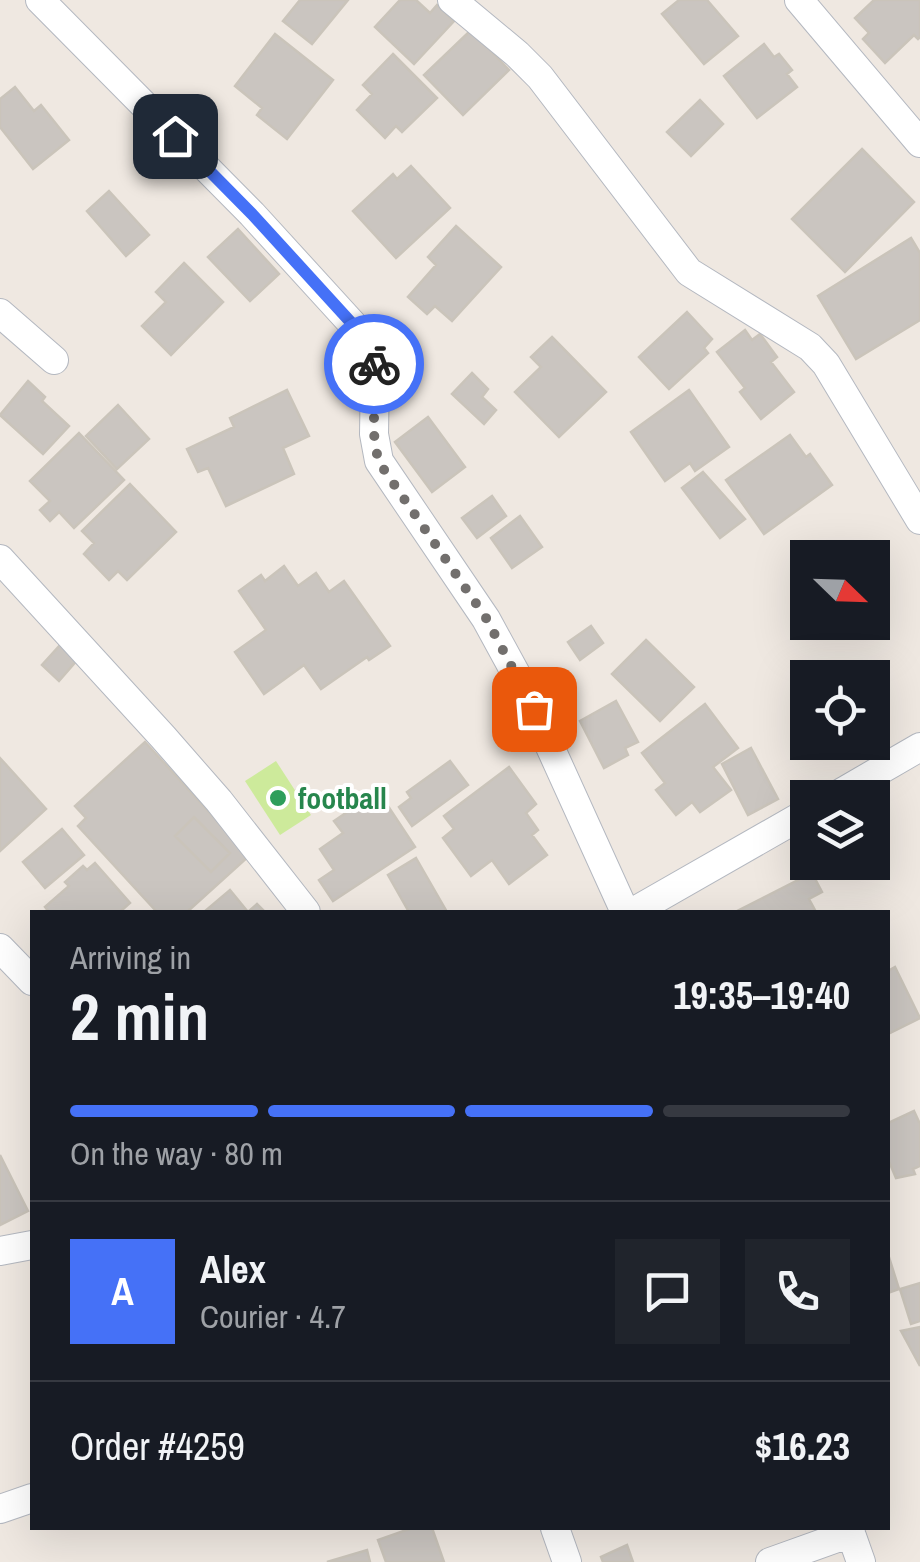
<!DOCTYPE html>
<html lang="en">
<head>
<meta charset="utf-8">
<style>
  :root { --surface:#171b24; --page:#20242c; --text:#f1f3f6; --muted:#9ea1a6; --line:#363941; --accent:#4571f7 }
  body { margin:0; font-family:"Archivo Narrow",sans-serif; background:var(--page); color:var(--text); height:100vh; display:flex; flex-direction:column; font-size:38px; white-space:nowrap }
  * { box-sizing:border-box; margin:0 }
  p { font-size:32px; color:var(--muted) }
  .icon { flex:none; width:55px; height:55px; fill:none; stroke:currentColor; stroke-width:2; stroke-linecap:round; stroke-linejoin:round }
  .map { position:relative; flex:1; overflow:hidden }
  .details { position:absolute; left:30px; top:910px; width:860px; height:620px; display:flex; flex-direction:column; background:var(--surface); border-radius:0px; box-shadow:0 10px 40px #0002 }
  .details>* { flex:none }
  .needle { width:65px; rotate:113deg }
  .tools { position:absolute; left:790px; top:540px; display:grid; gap:20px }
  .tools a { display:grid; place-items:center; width:100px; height:100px; border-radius:0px; background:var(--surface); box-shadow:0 10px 40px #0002; font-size:50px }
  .pin { position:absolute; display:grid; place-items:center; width:85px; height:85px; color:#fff; margin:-42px; border-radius:20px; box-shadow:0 5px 15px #0006 }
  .courier { position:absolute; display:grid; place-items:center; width:100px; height:100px; margin:-50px; border:8px solid #4571f7; border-radius:50%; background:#fff; color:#222; box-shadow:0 2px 12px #0007 }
  .overview em { font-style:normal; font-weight:700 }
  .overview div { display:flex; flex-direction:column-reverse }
  .overview { display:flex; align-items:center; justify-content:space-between; height:170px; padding:0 40px }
  h1 { font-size:65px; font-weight:700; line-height:75px }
  .bar { display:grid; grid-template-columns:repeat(4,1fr); gap:15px 10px; align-content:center; height:120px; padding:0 40px }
  .bar i { height:12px; border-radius:8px; background:var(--line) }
  .bar .current { background:var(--accent) }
  .bar p { grid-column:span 4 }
  .line { display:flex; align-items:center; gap:25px; padding:0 40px; border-top:2px solid var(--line) }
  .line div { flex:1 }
  .round { display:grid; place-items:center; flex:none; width:105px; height:105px; border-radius:0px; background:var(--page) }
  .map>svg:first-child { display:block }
  .pitch { fill:#cdea9b }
  .building { fill:#cac5c0; stroke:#cac4ba; stroke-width:2.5; fill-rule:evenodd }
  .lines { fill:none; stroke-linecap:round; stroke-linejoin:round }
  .minor-casing { stroke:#b4b8c0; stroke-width:30 }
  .minor { stroke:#fff; stroke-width:28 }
  .done { stroke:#726f6d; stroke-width:10; stroke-dasharray:0 18 }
  .route { stroke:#4571f7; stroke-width:12 }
  .leisure-dot { fill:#2e9e5b; stroke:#fff; stroke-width:4 }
  .labels { text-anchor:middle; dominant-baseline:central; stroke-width:8; stroke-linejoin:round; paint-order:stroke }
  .leisure-label { font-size:30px; font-weight:bold; fill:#27864d; stroke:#fff; text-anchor:start }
</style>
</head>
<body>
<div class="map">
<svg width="920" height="1562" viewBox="0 0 920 1562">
  <rect width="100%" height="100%" fill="#efe8e1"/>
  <!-- pitch -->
  <path class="pitch" d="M 276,761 L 311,815 L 280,835 L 245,781 Z"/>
  <!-- building -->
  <path class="building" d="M 300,0 L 348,0 L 312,44 L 283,21 Z
    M 400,0 L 416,0 L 430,13 L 437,5 L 454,21 L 414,64 L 375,27 Z
    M 679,0 L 707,0 L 738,36 L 704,64 L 662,14 Z
    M 874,0 L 920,0 L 920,37 L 918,39 L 914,35 L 885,63 L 863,39 L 869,33 L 855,18 Z
    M 471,30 L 509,70 L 463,115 L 424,75 Z
    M 275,34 L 333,80 L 287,139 L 257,115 L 262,108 L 235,86 Z
    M 764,44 L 774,57 L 779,54 L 792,70 L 787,74 L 797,87 L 757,118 L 724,76 Z
    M 393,54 L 437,98 L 402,132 L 396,126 L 385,138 L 357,110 L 372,94 L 363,85 Z
    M 15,87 L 34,111 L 41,105 L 69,140 L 33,169 L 0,127 L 0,99 Z
    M 700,100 L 723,124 L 691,156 L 667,132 Z
    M 862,149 L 914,202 L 845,272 L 792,219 Z
    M 411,166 L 450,208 L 396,258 L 353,211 L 393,174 L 397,179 Z
    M 109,191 L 149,235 L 126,256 L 87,211 Z
    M 456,226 L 501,267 L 452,321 L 435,306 L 427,314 L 408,297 L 436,265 L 428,257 Z
    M 238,229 L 279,274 L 250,301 L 208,257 Z
    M 911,238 L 920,253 L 920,320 L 856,359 L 818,296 Z
    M 184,263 L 223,302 L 171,355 L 142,326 L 166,302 L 156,292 Z
    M 687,312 L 712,339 L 704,348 L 708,353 L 669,389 L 639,357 Z
    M 745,330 L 752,340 L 760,334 L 777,357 L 771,362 L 794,392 L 761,419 L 740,392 L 745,388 L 717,352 Z
    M 552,337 L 606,392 L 559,437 L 515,392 L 541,367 L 531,357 Z
    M 472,373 L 488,389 L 482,397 L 496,410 L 484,424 L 452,394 Z
    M 28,381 L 45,397 L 42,401 L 69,426 L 43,454 L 0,415 Z
    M 287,390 L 309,436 L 283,448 L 294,474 L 226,506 L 208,468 L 198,472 L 187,449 L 234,427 L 230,418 Z
    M 689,390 L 729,447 L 695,471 L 690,463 L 665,481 L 631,432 Z
    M 118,405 L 149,439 L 117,469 L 86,436 Z
    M 428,417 L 465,467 L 432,492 L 395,442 Z
    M 79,433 L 124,480 L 74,528 L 59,512 L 50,521 L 40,510 L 50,501 L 30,481 Z
    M 790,435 L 806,457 L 810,454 L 832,485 L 764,534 L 726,480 Z
    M 703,472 L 745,519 L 720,538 L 682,488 Z
    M 130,484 L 176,532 L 127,580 L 118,571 L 109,580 L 84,554 L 94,543 L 82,531 Z
    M 492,496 L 506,516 L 477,538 L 462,518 Z
    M 520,516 L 542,547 L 512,568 L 491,538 Z
    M 284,566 L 298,586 L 316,573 L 329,592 L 344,581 L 390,646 L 369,660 L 367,657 L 321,689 L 304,665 L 264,694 L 235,652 L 266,630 L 239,591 L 261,575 L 265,581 Z
    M 591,626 L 603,643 L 580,660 L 568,642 Z
    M 646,640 L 694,687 L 660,721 L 612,674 Z
    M 61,644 L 78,659 L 59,681 L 42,665 Z
    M 616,701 L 638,742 L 625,748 L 628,755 L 604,768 L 580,721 Z
    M 705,704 L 738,748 L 713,767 L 731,790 L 700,812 L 692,802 L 676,815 L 656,790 L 665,783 L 642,753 Z
    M 145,742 L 249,856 L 187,912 L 157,912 L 78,826 L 86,818 L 75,806 ZM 194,817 L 230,853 L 211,872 L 175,836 Z
    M 751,748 L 778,799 L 748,815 L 722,764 Z
    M 0,758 L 46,809 L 0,851 Z
    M 450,761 L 468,785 L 412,826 L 399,807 L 411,798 L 407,792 Z
    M 509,767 L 536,804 L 526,813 L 538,830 L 532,835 L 547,855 L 509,884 L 492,860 L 471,876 L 443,838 L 454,829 L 444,816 Z
    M 378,791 L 415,847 L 333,901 L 319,880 L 334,870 L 320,849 L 343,833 L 334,821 Z
    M 194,817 L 230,853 L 211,872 L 175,836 Z
    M 62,829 L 84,855 L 45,888 L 23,862 Z
    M 416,858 L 447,912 L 409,912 L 388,875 Z
    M 95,863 L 130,903 L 122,910 L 124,912 L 49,912 L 45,907 L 69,886 L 65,882 L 83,866 L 87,870 Z
    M 812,873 L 822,892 L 809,899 L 816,912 L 735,912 Z
    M 230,890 L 248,912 L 257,904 L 265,912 L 204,912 Z
    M 895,967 L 920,1018 L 888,1034 L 888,971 Z
    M 914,1111 L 920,1124 L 920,1166 L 913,1169 L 915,1174 L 896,1178 L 888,1159 L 888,1123 Z
    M 0,1155 L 28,1211 L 0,1225 Z
    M 888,1254 L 899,1289 L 888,1293 Z
    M 920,1283 L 920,1321 L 911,1324 L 900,1289 Z
    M 920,1327 L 920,1366 L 901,1331 Z
    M 412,1528 L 432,1528 L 444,1562 L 386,1562 L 378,1540 Z
    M 627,1545 L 633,1562 L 603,1562 L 601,1557 Z
    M 367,1550 L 370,1562 L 327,1562 Z"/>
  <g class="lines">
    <defs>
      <path id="minor" d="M 40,0 L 252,214 L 367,340 L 375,373 L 374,434 L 379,461 L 486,619 L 522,685 L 625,912
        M 452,0 L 517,54 L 540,77 L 689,272 L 810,347 L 826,364 L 920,520
        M 799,0 L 920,143
        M 0,313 L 54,360
        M 0,559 L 163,737 L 219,801 L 306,912
        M 832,798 L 920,747
        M 633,912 L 808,812
        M 0,948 L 32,981
        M 0,1251 L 32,1245
        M 0,1509 L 32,1498
        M 555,1528 L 567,1562
        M 849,1528 L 861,1562
        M 770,1562 L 851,1533"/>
    </defs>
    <!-- minor casing -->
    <use href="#minor" class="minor-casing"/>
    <!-- minor -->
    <use href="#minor" class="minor"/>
  </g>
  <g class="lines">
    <!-- done -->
    <path class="done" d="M 374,364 L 374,434 L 378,461 L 486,618 L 534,709"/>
    <!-- route -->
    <path class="route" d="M 175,136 L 252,214 L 367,340 L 374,364"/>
  </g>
  <!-- markers -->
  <circle class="leisure-dot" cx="278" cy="798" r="10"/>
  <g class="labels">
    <!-- leisure labels -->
    <g class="leisure-label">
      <text x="298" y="798">football</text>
    </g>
  </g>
</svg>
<div class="tools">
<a><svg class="needle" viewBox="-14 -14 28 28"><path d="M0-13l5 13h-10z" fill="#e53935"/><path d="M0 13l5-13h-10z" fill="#9ea1a6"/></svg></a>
<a><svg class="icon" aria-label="locate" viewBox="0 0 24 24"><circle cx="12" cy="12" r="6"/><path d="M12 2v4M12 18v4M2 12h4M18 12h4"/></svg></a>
<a><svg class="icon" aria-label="layers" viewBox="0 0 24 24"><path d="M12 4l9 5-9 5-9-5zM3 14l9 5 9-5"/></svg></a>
</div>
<div class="pin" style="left:534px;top:709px;background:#ea580c"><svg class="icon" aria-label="bag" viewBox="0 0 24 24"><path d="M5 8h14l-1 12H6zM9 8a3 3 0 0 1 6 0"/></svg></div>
<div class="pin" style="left:175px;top:136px;background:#1f2937"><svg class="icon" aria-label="home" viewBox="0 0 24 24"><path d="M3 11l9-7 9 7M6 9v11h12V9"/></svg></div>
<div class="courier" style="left:374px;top:364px"><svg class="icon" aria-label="bike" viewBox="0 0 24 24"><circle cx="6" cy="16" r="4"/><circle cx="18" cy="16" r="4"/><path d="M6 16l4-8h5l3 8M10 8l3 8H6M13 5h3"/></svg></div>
<section class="details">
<div class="overview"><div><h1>2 min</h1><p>Arriving in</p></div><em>19:35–19:40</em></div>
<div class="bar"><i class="current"></i><i class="current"></i><i class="current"></i><i></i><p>On the way · 80 m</p></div>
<div class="line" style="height:180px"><b class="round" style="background:var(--accent);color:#fff">A</b><div><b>Alex</b><p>Courier · 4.7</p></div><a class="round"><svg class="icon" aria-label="chat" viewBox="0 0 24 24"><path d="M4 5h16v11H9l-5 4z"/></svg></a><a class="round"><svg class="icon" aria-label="phone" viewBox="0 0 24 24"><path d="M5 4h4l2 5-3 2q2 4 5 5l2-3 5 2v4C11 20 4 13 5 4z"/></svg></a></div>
<div class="line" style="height:130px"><div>Order #4259</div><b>$16.23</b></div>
</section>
</div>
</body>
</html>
